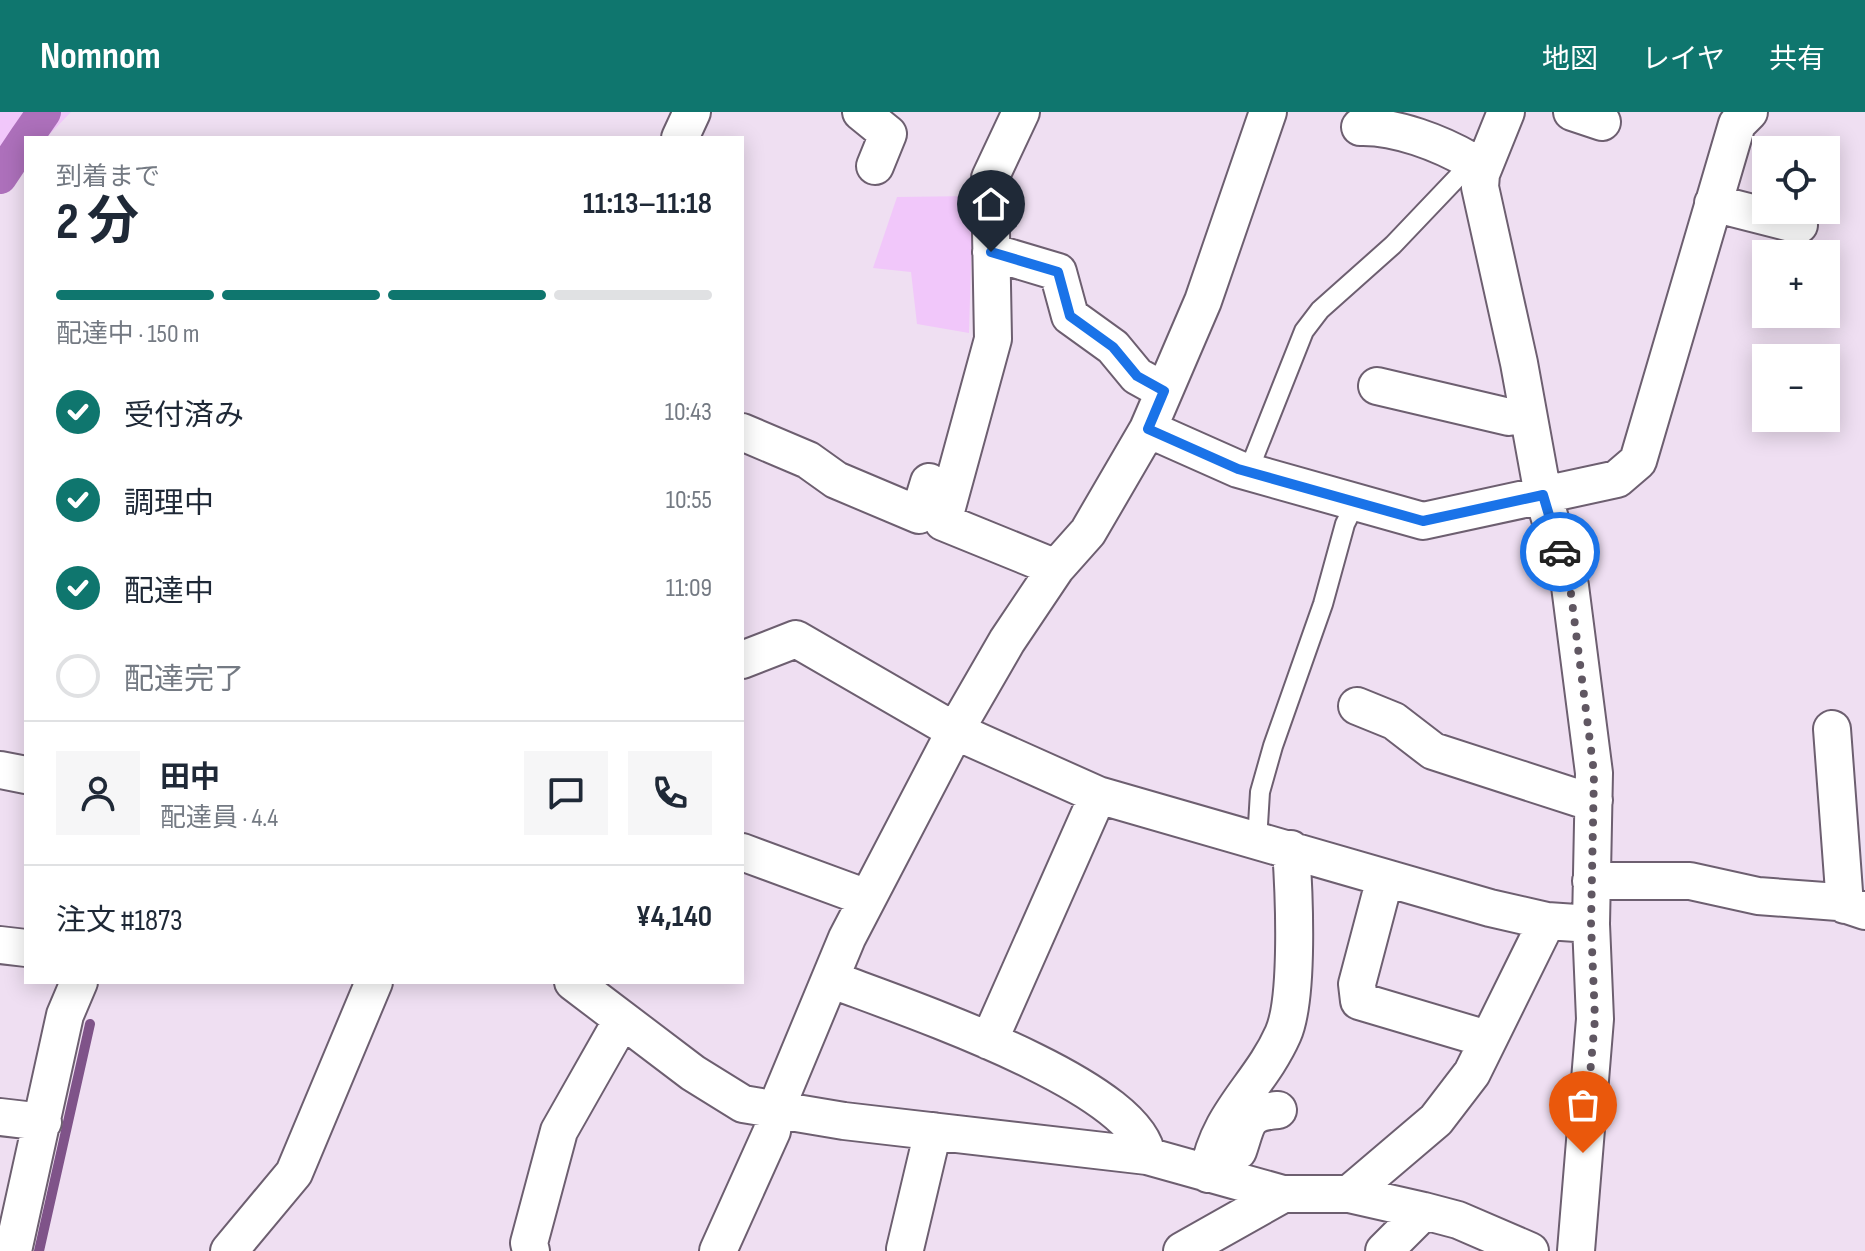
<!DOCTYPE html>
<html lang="ja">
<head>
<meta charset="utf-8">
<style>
  :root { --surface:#fff; --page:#f6f6f7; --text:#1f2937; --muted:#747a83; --line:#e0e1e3; --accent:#0f766e }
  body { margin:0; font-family:"Sofia Sans Condensed","Noto Sans JP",sans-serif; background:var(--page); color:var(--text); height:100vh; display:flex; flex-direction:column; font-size:30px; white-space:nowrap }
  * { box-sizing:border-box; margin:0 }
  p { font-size:26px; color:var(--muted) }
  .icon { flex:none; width:44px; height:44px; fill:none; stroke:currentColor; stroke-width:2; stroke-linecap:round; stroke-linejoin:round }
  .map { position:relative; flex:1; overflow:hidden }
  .panel { position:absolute; left:24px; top:24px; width:720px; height:848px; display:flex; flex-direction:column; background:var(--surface); border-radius:0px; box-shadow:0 4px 20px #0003 }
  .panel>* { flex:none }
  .controls { position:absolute; left:1752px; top:24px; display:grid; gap:16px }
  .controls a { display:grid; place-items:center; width:88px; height:88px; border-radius:0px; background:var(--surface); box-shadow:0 4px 20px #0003; font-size:40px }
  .pin { position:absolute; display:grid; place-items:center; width:68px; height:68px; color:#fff; margin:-82px -34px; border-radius:50% 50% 50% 0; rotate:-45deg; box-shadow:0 0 8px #0007 }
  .pin .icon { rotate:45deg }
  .courier { position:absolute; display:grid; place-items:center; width:80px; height:80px; margin:-40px; border:6px solid #1a73e8; border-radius:50%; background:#fff; color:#222; box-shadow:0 2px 10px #0007 }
  .overview em { font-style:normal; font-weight:700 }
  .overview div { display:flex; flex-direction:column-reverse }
  .overview { display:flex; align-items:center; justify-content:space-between; height:136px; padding:0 32px }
  h1 { font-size:52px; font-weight:700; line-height:60px }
  .bar { display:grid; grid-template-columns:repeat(4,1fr); gap:12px 8px; align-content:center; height:96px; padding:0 32px }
  .bar i { height:10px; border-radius:6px; background:var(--line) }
  .bar .current { background:var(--accent) }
  .bar p { grid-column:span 4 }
  .line { display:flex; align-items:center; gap:20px; padding:0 32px; border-top:2px solid var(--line) }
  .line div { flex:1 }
  .round { display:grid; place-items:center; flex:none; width:84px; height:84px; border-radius:0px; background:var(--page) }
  ol { padding:0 32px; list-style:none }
  li { display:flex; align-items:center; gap:24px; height:88px }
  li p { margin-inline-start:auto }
  li .icon { padding:8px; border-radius:50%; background:var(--accent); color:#fff; stroke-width:4 }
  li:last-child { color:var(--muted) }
  li i { width:44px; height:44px; border:4px solid var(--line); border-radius:50% }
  header { display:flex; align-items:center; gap:48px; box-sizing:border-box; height:112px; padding:0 40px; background:var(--accent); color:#fff }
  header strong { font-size:38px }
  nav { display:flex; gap:44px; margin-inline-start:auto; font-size:28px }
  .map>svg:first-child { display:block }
  .green { fill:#f1c7fa }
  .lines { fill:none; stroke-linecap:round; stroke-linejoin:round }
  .stream { stroke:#7f5389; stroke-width:10 }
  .canal { stroke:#ad70bb; stroke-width:34 }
  .lane-casing { stroke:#6d5f70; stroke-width:22 }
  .street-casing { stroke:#6d5f70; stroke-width:40 }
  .lane { stroke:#fff; stroke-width:18 }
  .street { stroke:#fff; stroke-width:36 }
  .done { stroke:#605762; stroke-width:8; stroke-dasharray:0 14.4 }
  .route { stroke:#1a73e8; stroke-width:10 }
</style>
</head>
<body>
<header>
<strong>Nomnom</strong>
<nav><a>地図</a><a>レイヤ</a><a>共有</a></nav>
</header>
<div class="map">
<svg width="1865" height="1139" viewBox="0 0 1865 1139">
  <rect width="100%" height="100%" fill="#efdff2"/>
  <!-- green -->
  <path class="green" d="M 0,0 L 71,0 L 46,26 L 26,26 L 26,46 L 0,73 Z
    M 973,84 L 969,221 L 917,212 L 911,160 L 873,156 L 897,85 Z"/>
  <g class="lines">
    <!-- stream -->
    <path class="stream" d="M 39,1139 L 90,912"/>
    <!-- canal -->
    <path class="canal" d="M 26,26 L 44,0
      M 0,65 L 26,26"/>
    <defs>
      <path id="lane" d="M 1248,360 L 1304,219 L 1320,198 L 1393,133 L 1473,49
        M 1257,729 L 1260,680 L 1273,634 L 1323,492 L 1345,412 L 1356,390"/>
      <path id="street" d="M 861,0 L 888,22 L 875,54
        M 1021,0 L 990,66 L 993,227 L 943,410 L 1056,456
        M 1506,0 L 1481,62 L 1480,75 L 1519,251 L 1543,383 L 1570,474 L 1594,661 L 1591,812 L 1595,907 L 1576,1139
        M 1572,0 L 1602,10
        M 1360,15 C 1396,14 1440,31 1471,49
        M 680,26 L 692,0
        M 1713,91 L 1799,113
        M 991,140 L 1058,160 L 1070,204 L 1113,235 L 1137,264 L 1164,279
        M 1377,274 L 1509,305 L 1528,301
        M 1148,317 L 1238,357 L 1423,409 L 1617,367 L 1638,349 L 1737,12 L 1749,0
        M 742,320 L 808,348 L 836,368 L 919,403 L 929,370
        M 742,548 L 796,527 L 955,619 L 1098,683 L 1490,796 L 1547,809 L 1591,812
        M 1357,594 L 1394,609 L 1433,639 L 1584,688 L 1594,688
        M 1832,617 L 1845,793
        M 0,658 L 26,663
        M 742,740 L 867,786
        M 1385,766 L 1357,872 L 1359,889 L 1487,927
        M 1591,769 L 1690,769 L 1758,784 L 1838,790 L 1865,799
        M 0,833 L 26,836
        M 830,867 C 895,892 1138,972 1147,1044
        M 573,870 L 693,961 L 743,992 L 844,1009 L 1147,1044 L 1283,1082 L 1349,1082 L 1424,1099 L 1458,1108 L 1530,1139
        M 989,929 L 1098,683
        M 0,1005 L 43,1010
        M 1238,1039 C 1248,1010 1245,1001 1278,998
        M 1208,1062 C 1218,1001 1260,974 1283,922 C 1299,886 1294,779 1291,737
        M 1349,1082 L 1436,1008 L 1472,961 L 1547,809
        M 905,1137 L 933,1019
        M 13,1139 L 65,903 L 79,870
        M 229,1139 L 294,1061 L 374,870
        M 531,1139 L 529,1131 L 559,1019 L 622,908
        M 718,1139 L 772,1019 L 775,999 L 847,826 L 955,619 L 1007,529 L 1056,456 L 1088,420 L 1148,317 L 1203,189 L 1268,0
        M 1182,1139 L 1283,1082
        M 1384,1139 L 1424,1099"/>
    </defs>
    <!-- lane casing -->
    <use href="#lane" class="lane-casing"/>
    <!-- street casing -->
    <use href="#street" class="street-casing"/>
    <!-- lane -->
    <use href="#lane" class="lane"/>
    <!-- street -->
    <use href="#street" class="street"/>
  </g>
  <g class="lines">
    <!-- done -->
    <path class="done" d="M 1560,440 L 1570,474 L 1594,661 L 1591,812 L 1595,907 L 1583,1041"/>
    <!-- route -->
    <path class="route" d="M 991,140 L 1058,160 L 1070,204 L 1113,235 L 1137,264 L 1164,279 L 1148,317 L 1238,357 L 1423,409 L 1543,383 L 1560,440"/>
  </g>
</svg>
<div class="controls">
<a><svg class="icon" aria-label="locate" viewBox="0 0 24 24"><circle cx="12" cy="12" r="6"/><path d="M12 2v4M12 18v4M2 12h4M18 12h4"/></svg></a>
<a>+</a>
<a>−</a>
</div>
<div class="pin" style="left:1583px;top:1041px;background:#ea580c"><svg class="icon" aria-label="bag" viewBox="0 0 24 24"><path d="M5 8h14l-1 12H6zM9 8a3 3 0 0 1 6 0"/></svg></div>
<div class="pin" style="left:991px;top:140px;background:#1f2937"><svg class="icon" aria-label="home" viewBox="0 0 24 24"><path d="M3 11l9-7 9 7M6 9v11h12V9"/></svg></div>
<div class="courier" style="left:1560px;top:440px"><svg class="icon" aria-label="car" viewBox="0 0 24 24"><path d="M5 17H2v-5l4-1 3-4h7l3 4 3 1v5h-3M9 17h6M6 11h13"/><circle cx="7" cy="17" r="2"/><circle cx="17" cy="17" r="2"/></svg></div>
<section class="panel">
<div class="overview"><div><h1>2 分</h1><p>到着まで</p></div><em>11:13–11:18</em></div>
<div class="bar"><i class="current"></i><i class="current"></i><i class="current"></i><i></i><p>配達中 · 150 m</p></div>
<ol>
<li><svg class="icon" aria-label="check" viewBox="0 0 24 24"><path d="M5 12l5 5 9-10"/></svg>受付済み<p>10:43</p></li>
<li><svg class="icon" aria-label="check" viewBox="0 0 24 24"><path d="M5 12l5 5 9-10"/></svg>調理中<p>10:55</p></li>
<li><svg class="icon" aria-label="check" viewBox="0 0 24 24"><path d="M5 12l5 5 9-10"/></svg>配達中<p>11:09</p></li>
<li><i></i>配達完了</li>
</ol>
<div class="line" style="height:144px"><a class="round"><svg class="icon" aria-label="person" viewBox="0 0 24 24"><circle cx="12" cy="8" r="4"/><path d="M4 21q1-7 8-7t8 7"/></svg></a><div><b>田中</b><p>配達員 · 4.4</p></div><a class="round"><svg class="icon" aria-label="chat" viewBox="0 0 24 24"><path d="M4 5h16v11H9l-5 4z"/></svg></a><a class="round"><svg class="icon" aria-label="phone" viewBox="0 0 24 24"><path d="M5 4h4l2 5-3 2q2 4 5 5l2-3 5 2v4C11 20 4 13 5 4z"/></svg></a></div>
<div class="line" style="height:104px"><div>注文 #1873</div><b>¥4,140</b></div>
</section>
</div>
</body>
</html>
